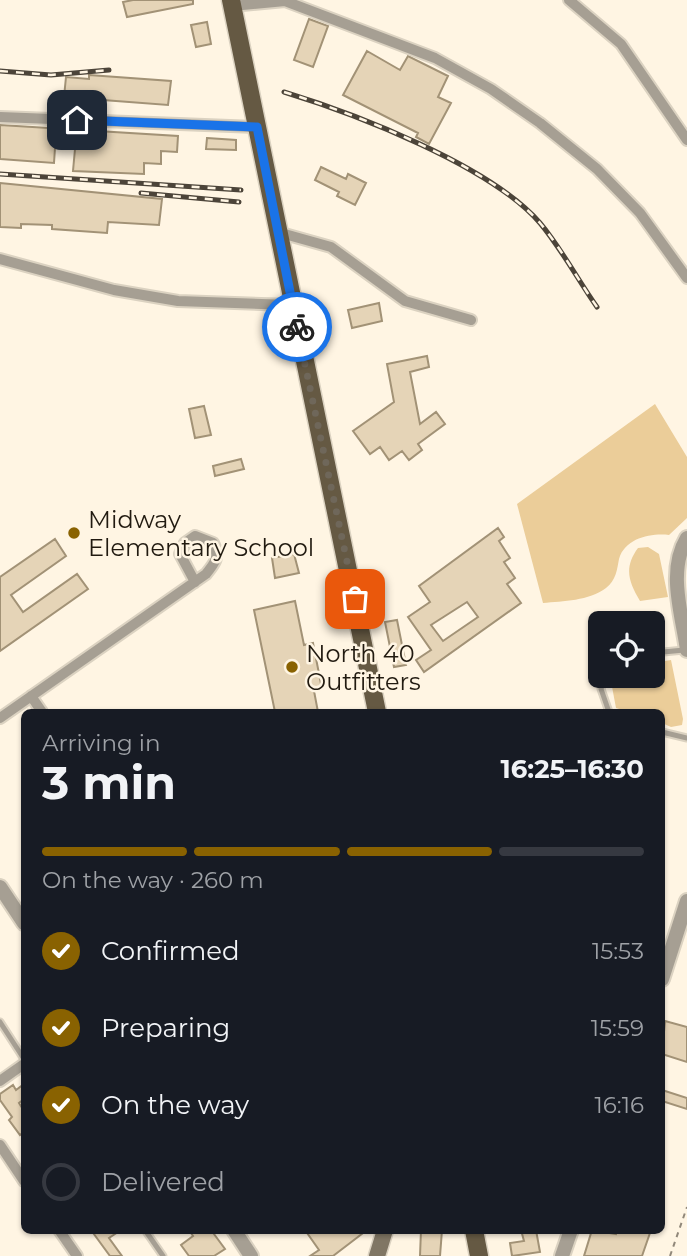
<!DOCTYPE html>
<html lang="en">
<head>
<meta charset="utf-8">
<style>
  :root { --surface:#171b24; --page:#20242c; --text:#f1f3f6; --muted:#9ea1a6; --line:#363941; --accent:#896201 }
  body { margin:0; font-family:Montserrat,sans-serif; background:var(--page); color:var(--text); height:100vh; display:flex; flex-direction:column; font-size:26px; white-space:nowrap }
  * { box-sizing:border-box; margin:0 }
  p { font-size:23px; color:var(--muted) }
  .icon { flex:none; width:38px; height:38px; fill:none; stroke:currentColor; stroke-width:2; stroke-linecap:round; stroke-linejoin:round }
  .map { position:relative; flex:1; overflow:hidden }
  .side { position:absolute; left:21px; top:709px; width:644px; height:525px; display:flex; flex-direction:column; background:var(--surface); border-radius:10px; box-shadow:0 2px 5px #0004 }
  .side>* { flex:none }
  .buttons { position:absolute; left:588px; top:611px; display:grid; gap:14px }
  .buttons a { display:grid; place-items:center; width:77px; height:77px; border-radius:10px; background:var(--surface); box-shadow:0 2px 5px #0004; font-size:35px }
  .pin { position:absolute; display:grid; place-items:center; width:60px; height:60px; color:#fff; margin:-30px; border-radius:14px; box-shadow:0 4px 10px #0006 }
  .courier { position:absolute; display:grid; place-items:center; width:70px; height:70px; margin:-35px; border:5px solid #1a73e8; border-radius:50%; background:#fff; color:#222; box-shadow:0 2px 9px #0007 }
  .headline em { font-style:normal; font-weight:700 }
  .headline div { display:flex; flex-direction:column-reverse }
  .headline { display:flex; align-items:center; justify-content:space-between; height:119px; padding:0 21px }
  h1 { font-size:46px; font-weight:700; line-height:52px }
  .bar { display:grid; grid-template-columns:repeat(4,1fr); gap:10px 7px; align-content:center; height:84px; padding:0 21px }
  .bar i { height:9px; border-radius:5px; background:var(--line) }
  .bar .on { background:var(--accent) }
  .bar p { grid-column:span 4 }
  ol { padding:0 21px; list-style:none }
  li { display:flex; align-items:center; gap:21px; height:77px }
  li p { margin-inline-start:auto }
  li .icon { padding:7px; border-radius:50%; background:var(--accent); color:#fff; stroke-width:4 }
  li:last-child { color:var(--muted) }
  li i { width:38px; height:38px; border:4px solid var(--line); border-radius:50% }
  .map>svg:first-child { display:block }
  .green { fill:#ebcd99 }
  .building { fill:#e5d4b7; stroke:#a29276; stroke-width:2; fill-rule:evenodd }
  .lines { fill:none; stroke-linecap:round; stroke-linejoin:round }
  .service-casing { stroke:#dbd2c1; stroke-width:9 }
  .minor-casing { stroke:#dbd2c1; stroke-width:14 }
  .tertiary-casing { stroke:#dbd2c1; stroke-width:18 }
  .secondary-casing { stroke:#dbd2c1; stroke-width:19 }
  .primary-casing { stroke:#dbd2c1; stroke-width:21 }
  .path { stroke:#91887a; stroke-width:2; stroke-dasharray:5 5; stroke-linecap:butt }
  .service { stroke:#a69f93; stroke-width:5 }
  .minor { stroke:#a69f93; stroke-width:10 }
  .tertiary { stroke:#a69f93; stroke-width:14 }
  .secondary { stroke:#807664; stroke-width:16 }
  .primary { stroke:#655943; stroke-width:18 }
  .rail-casing { stroke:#4c4439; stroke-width:5 }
  .rail { stroke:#fff5e3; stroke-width:2.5; stroke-dasharray:8; stroke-linecap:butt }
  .done { stroke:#6f675a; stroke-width:7; stroke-dasharray:0 12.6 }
  .route { stroke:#1a73e8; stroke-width:9 }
  .poi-dot { fill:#896201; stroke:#fff5e3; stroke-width:2.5 }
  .labels { text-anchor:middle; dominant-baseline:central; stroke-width:5; stroke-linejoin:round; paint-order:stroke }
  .poi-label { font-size:24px; fill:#211a10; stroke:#fff5e3; text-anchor:start }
</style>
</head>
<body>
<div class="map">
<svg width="687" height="1256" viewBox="0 0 687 1256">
  <rect width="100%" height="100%" fill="#fff5e3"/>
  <!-- green -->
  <path class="green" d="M 655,404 L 687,457 L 687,518 L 669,535 C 651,533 625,538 619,559 C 617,570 616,580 606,588 C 589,601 563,601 543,603 L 517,504 Z
    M 648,547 L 659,554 L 668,597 L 640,601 C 628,581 624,567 638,548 Z
    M 671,660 L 683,719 L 682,725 L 671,727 L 662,723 L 662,712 L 629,712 L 616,708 L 610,676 L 653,676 L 653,663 Z"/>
  <!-- building -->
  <path class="building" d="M 133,0 L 193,0 L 193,4 L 127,17 L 123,2 Z
    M 309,19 L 328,26 L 313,67 L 294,60 Z
    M 207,22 L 211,44 L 196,47 L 191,25 Z
    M 367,51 L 400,70 L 408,56 L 448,76 L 438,97 L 451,103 L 429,144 L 416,137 L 418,133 L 343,95 Z
    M 89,75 L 171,81 L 168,105 L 64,97 L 66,77 L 89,79 Z
    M 0,125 L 178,136 L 177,152 L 161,151 L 161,164 L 144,163 L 144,174 L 73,171 L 75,149 L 55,148 L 54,163 L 0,159 Z
    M 207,138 L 236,140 L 236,150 L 206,149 Z
    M 321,167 L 346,179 L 348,174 L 366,183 L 355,205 L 337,196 L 339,192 L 315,180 Z
    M 0,183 L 162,199 L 159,225 L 108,222 L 107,233 L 52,229 L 52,225 L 21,224 L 21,228 L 0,227 Z
    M 379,303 L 382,321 L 352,328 L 348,310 Z
    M 427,356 L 429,367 L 410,372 L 420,424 L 436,412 L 445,424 L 418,444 L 422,450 L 409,460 L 402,451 L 389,460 L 380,447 L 370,454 L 353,431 L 394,402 L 387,364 Z
    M 204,406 L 211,435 L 195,438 L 189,409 Z
    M 241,459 L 244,469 L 215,476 L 213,466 Z
    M 498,528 L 504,537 L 499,541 L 510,558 L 504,562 L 515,578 L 507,584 L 521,603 L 424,672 L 416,660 L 431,650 L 408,617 L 430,602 L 419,586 ZM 467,602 L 478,617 L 443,641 L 431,625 Z
    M 55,539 L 66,556 L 11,595 L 23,612 L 77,574 L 88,589 L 0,651 L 0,577 Z
    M 294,554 L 299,573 L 275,578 L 272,558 Z
    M 295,601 L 304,645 L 313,643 L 322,689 L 314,691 L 318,712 L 275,712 L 254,610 Z
    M 397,620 L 406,665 L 394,667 L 385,622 Z
    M 665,1021 L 687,1027 L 687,1062 L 662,1054 Z
    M 24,1084 L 24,1099 L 19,1103 L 24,1111 L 24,1132 L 20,1135 L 9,1120 L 12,1117 L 0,1100 L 0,1094 L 13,1085 L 16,1090 Z
    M 662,1090 L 687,1098 L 687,1109 L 662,1101 Z
    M 91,1230 L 121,1230 L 109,1238 L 122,1256 L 110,1256 Z
    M 189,1230 L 211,1230 L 225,1249 L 214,1256 L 189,1256 L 181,1245 L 193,1236 Z
    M 305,1230 L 367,1230 L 333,1256 L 310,1256 L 319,1250 Z
    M 421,1230 L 442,1230 L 440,1256 L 420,1256 Z
    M 521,1230 L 536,1230 L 540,1252 L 512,1256 L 510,1243 L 524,1241 Z
    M 592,1230 L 616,1234 L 617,1230 L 651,1230 L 642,1256 L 584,1256 Z"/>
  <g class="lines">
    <defs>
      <path id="service" d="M 653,653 L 684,650
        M 605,676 L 601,689 L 609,712
        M 662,732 L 687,738
        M 0,1022 L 24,1059
        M 145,1230 L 163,1256"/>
      <path id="minor" d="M 569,0 L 621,44 L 687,140
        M 232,6 L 285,1 L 435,58 L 491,89 L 540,123 L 597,169 L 640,213 L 687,278
        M 0,117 L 257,127
        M 281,233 L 331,247 L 405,301 L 471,320
        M 0,259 L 114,290 L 178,301 L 292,305
        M 31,696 L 42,712
        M 0,718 L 206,574 C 215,563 220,557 213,543 L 195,536 L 185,543 L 180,554 L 195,582
        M 0,1081 L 24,1064
        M 0,1145 L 24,1181
        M 59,1230 L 77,1256"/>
      <path id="tertiary" d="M 687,538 C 667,571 682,614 687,650
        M 0,887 L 24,923
        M 662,979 L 687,901
        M 234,1230 L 251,1256
        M 562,1256 L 571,1230"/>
      <path id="secondary" d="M 377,1256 L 385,1230"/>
      <path id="primary" d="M 231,0 L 377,712
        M 474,1230 L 479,1256"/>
    </defs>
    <!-- service casing -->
    <use href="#service" class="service-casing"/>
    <!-- minor casing -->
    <use href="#minor" class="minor-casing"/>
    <!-- tertiary casing -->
    <use href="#tertiary" class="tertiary-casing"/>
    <!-- secondary casing -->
    <use href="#secondary" class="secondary-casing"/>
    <!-- primary casing -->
    <use href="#primary" class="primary-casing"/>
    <!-- path -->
    <path class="path" d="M 670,1256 L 687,1207"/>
    <!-- service -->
    <use href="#service" class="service"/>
    <!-- minor -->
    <use href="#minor" class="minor"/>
    <!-- tertiary -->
    <use href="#tertiary" class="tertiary"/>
    <!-- secondary -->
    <use href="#secondary" class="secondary"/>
    <!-- primary -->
    <use href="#primary" class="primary"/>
    <defs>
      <path id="rail" d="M 0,71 L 51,75 L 109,70
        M 284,92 C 356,114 491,166 540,223 C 561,248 578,280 597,307
        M 0,174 L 241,190
        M 141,193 L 239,202"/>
    </defs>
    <!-- rail casing -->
    <use href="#rail" class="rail-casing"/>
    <!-- rail -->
    <use href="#rail" class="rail"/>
  </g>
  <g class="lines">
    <!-- done -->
    <path class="done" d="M 297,327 L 355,599"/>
    <!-- route -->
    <path class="route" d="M 77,120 L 257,127 L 297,327"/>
  </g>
  <!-- markers -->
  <g class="poi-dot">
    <circle cx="74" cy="533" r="7"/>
    <circle cx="292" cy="667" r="7"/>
  </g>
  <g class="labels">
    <!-- poi labels -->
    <g class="poi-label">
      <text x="88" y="519">Midway<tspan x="88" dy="28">Elementary School</tspan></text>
      <text x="306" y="653">North 40<tspan x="306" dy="28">Outfitters</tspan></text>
    </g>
  </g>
</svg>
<div class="buttons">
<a><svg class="icon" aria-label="locate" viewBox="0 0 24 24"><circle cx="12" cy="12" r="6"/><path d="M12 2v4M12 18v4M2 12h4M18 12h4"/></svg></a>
</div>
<div class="pin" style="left:355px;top:599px;background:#ea580c"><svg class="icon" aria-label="bag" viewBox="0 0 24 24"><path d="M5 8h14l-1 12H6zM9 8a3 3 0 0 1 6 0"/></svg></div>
<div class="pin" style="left:77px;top:120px;background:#1f2937"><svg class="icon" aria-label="home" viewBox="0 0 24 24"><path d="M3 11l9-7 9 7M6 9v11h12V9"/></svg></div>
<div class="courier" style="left:297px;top:327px"><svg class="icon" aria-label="bike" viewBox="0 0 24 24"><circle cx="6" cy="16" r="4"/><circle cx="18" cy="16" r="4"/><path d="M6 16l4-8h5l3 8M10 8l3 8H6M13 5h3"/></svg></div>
<section class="side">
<div class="headline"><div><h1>3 min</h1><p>Arriving in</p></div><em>16:25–16:30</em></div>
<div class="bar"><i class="on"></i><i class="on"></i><i class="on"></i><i></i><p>On the way · 260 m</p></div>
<ol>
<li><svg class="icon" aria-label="check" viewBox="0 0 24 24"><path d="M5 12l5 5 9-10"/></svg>Confirmed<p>15:53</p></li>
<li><svg class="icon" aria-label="check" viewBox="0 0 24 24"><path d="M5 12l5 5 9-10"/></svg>Preparing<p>15:59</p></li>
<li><svg class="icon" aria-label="check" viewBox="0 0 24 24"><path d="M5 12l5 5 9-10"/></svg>On the way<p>16:16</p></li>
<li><i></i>Delivered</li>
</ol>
</section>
</div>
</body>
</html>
